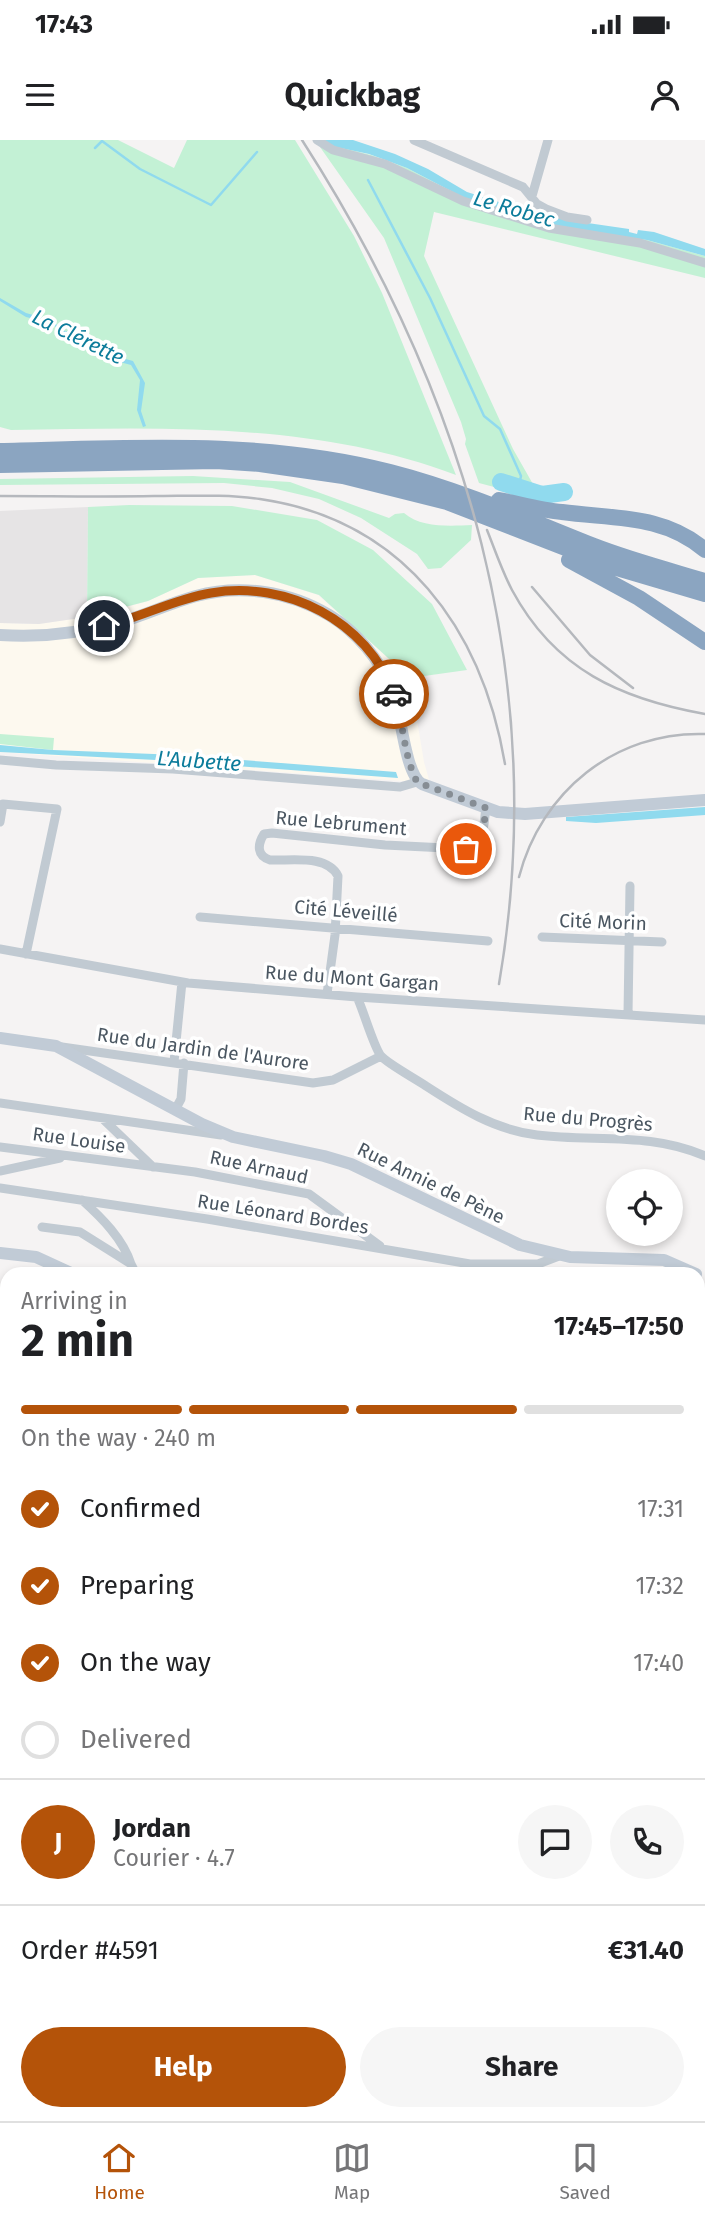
<!DOCTYPE html>
<html lang="en">
<head>
<meta charset="utf-8">
<style>
  :root { --surface:#fff; --page:#f6f6f6; --text:#202124; --muted:#757577; --line:#e0e0e0; --accent:#b45309 }
  body { margin:0; font-family:"Fira Sans",sans-serif; background:var(--page); color:var(--text); height:100vh; display:flex; flex-direction:column; font-size:26px; white-space:nowrap }
  * { box-sizing:border-box; margin:0 }
  p { font-size:23px; color:var(--muted) }
  .icon { flex:none; width:38px; height:38px; fill:none; stroke:currentColor; stroke-width:2; stroke-linecap:round; stroke-linejoin:round }
  .map { position:relative; flex:1; overflow:hidden }
  .sheet { position:absolute; left:0px; top:1127px; width:705px; height:854px; display:flex; flex-direction:column; background:var(--surface); border-radius:21px 21px 0 0; box-shadow:0 4px 10px #0003 }
  .sheet>* { flex:none }
  .fabs { position:absolute; left:606px; top:1029px; display:grid; gap:14px }
  .fabs a { display:grid; place-items:center; width:77px; height:77px; border-radius:50%; background:var(--surface); box-shadow:0 4px 10px #0003; font-size:35px }
  .pin { position:absolute; display:grid; place-items:center; width:60px; height:60px; color:#fff; margin:-30px; border:4px solid #fff; border-radius:50%; box-shadow:0 2px 7px #0007 }
  .courier { position:absolute; display:grid; place-items:center; width:70px; height:70px; margin:-35px; border:5px solid #b45309; border-radius:50%; background:#fff; color:#222; box-shadow:0 2px 9px #0007 }
  .overview em { font-style:normal; font-weight:700 }
  .overview div { display:flex; flex-direction:column-reverse }
  .overview { display:flex; align-items:center; justify-content:space-between; height:119px; padding:0 21px }
  h1 { font-size:46px; font-weight:700; line-height:52px }
  .bar { display:grid; grid-template-columns:repeat(4,1fr); gap:10px 7px; align-content:center; height:84px; padding:0 21px }
  .bar i { height:9px; border-radius:5px; background:var(--line) }
  .bar .current { background:var(--accent) }
  .bar p { grid-column:span 4 }
  .line { display:flex; align-items:center; gap:18px; padding:0 21px; border-top:2px solid var(--line) }
  .line div { flex:1 }
  .round { display:grid; place-items:center; flex:none; width:74px; height:74px; border-radius:37px; background:var(--page) }
  ol { padding:0 21px; list-style:none }
  li { display:flex; align-items:center; gap:21px; height:77px }
  li p { margin-inline-start:auto }
  li .icon { padding:7px; border-radius:50%; background:var(--accent); color:#fff; stroke-width:4 }
  li:last-child { color:var(--muted) }
  li i { width:38px; height:38px; border:4px solid var(--line); border-radius:50% }
  .primary-button { display:flex; gap:14px; margin-top:auto; padding:14px 21px }
  .primary-button a { flex:1; height:80px; border-radius:42px; background:var(--accent); color:#fff; font-size:28px; font-weight:700; line-height:80px; text-align:center }
  .primary-button a+a { background:var(--page); color:var(--text) }
  .status { display:flex; justify-content:space-between; align-items:center; height:49px; padding:0 35px; background:var(--surface); direction:ltr }
  .status svg { height:19px; fill:currentColor }
  header { display:flex; justify-content:space-between; align-items:center; height:91px; padding:0 21px; background:var(--surface); font-size:32px; font-weight:700 }
  .dock { display:flex; justify-content:space-around; align-items:center; height:98px; border-top:2px solid var(--line); background:var(--surface); font-size:19px; color:var(--muted) }
  .dock a { display:grid; justify-items:center; gap:4px }
  .dock .current { color:var(--accent) }
  .map>svg:first-child { display:block }
  .commercial { fill:#fdf9ef }
  .education { fill:#e6e4e5 }
  .green { fill:#c3f1d5 }
  .water { fill:#90daee }
  .lines { fill:none; stroke-linecap:round; stroke-linejoin:round }
  .stream { stroke:#90daee; stroke-width:2.5 }
  .river { stroke:#90daee; stroke-width:18 }
  .street { stroke:#c1cad2; stroke-width:9 }
  .secondary { stroke:#c1cbd6; stroke-width:12 }
  .highway { stroke:#8ba5c1; stroke-width:16 }
  .rail { stroke:#b5b8bd; stroke-width:2.5 }
  .done { stroke:#868d94; stroke-width:7; stroke-dasharray:0 12.6 }
  .route { stroke:#b45309; stroke-width:9 }
  .labels { text-anchor:middle; dominant-baseline:central; stroke-width:7; stroke-linejoin:round; paint-order:stroke }
  .street-label { font-size:19px; fill:#4a5661; stroke:#fff }
  .water-label { font-size:21px; font-style:italic; fill:#0c7c9b; stroke:#fff }
</style>
</head>
<body>
<div class="status"><b>17:43</b><svg viewBox="0 0 49 12"><path d="M0 12V9h3v3zM5 12V6h3v6zM10 12V3h3v9zM15 12V0h3v12zM26 1h20v11H26zM47 4h2v5h-2z"/></svg></div>
<header><svg class="icon" aria-label="menu" viewBox="0 0 24 24"><path d="M4 6h16M4 12h16M4 18h16"/></svg>Quickbag<svg class="icon" aria-label="person" viewBox="0 0 24 24"><circle cx="12" cy="8" r="4"/><path d="M4 21q1-7 8-7t8 7"/></svg></header>
<div class="map">
<svg width="705" height="1981" viewBox="0 0 705 1981">
  <rect width="100%" height="100%" fill="#f5f3f3"/>
  <!-- commercial -->
  <path class="commercial" d="M 255,435 L 318,455 L 410,538 L 424,622 L 430,643 L 0,612 L 0,483 L 39,484 L 101,474 L 148,461 L 198,438 Z"/>
  <!-- education -->
  <path class="education" d="M 88,367 L 87,477 L 39,484 L 0,483 L 0,371 Z"/>
  <!-- green -->
  <path class="green" d="M 0,0 L 118,0 L 174,28 L 187,0 L 295,0 L 354,96 L 382,153 L 456,335 C 313,281 161,288 11,290 L 0,287 Z
    M 331,5 L 371,15 L 407,28 L 466,59 L 647,100 L 705,116 L 705,138 L 434,72 L 424,116 L 513,309 L 542,360 L 479,343 L 465,304 L 466,299 L 461,282 L 384,98 L 320,7 Z
    M 193,336 L 290,342 L 389,378 L 395,374 L 404,373 C 421,388 450,386 472,385 L 471,400 L 441,428 L 428,429 L 417,414 L 361,378 L 319,359 L 272,348 L 224,343 L 0,345 L 0,339 Z
    M 129,365 L 232,366 L 317,380 L 373,410 L 432,464 L 467,530 L 410,538 L 319,455 L 255,435 L 198,438 L 148,461 L 87,477 L 88,367 Z
    M 0,594 L 54,598 L 53,610 L 0,604 Z
    M 0,1216 L 7,1217 L 7,1729 L 0,1726 Z
    M 698,1239 L 705,1241 L 705,1485 L 698,1482 Z"/>
  <!-- water -->
  <path class="water" d="M 322,0 L 353,0 L 395,14 L 428,29 L 467,52 L 515,67 L 567,80 L 629,89 L 629,92 L 637,94 L 638,90 L 654,92 L 705,109 L 705,116 L 647,100 L 567,89 L 541,82 L 466,59 L 407,28 L 369,14 L 336,7 Z
    M 0,158 L 26,173 L 51,180 L 63,190 L 106,207 L 118,217 L 133,221 L 145,243 L 141,271 L 146,286 L 143,287 L 137,270 L 140,240 L 131,225 L 116,221 L 105,210 L 62,192 L 51,183 L 26,177 L 0,161 Z
    M 0,605 L 53,610 L 179,615 L 396,632 L 398,638 L 156,620 L 0,612 Z
    M 705,667 L 705,675 L 596,683 L 566,681 L 566,677 Z"/>
  <g class="lines">
    <!-- stream -->
    <path class="stream" d="M 95,8 L 102,1 L 140,29 L 211,65 L 257,12
      M 368,40 L 430,158 L 484,276 L 500,289 L 521,336 L 518,349"/>
    <!-- river -->
    <path class="river" d="M 501,342 L 542,355 L 564,352"/>
    <!-- street -->
    <path class="street" d="M 317,0 L 333,10 L 385,24 L 463,61 L 549,88 L 640,103 L 705,123
      M 414,0 L 523,47 L 537,64 L 546,69 L 567,77 L 587,80
      M 532,56 L 548,0
      M 0,620 L 56,625 L 173,629 L 400,647 L 417,642
      M 0,682 L 3,664 L 57,669 L 26,814
      M 200,777 L 488,801
      M 542,797 L 662,802
      M 0,809 L 188,843 L 357,857 L 705,880
      M 327,854 L 335,795 L 338,736 C 327,714 291,721 270,720 C 257,716 257,705 264,694 L 272,693 L 385,705 L 466,709 C 486,701 483,687 486,668
      M 357,857 C 363,869 374,908 381,916 C 388,924 416,939 426,946 C 460,968 495,990 537,995 C 594,1002 652,992 705,1016
      M 628,874 L 630,746
      M 62,907 L 313,943 L 333,940 L 381,916
      M 174,922 L 182,842
      M 0,963 L 221,995
      M 175,970 L 181,959 L 184,923
      M 104,980 L 153,1027
      M 0,1007 L 195,1032 L 309,1054 L 380,1106
      M 0,1031 L 60,1018
      M 0,1048 L 207,1079 L 470,1124 L 538,1124 L 559,1116
      M 82,1060 C 102,1078 123,1099 131,1124
      M 42,1087 L 80,1092 L 131,1124 L 136,1134
      M 0,1153 L 7,1154
      M 698,1642 L 705,1648
      M 698,1711 L 705,1706
      M 698,1797 L 705,1792
      M 0,1825 L 7,1829
      M 0,1850 L 7,1850
      M 0,1909 L 7,1910
      M 698,1918 L 705,1922
      M 698,1967 L 705,1963
      M 168,1974 L 172,1981
      M 319,1974 L 326,1981
      M 234,1981 L 236,1974
      M 575,1981 L 579,1974
      M 673,1981 L 685,1974"/>
    <!-- secondary -->
    <path class="secondary" d="M 0,495 C 41,498 81,493 121,482 C 146,475 170,463 196,456 C 240,444 289,451 329,475 C 357,492 380,520 393,551 C 401,572 405,635 422,644 L 498,672 L 525,674 L 705,660
      M 0,898 L 56,906 L 202,984 L 233,997 L 324,1016 L 351,1024 L 520,1105 L 570,1117 L 664,1120 L 696,1134
      M 0,1113 L 36,1117 L 73,1134
      M 698,1181 L 705,1182
      M 0,1735 L 7,1739
      M 353,1974 L 357,1981"/>
    <!-- highway -->
    <path class="highway" d="M 0,311 C 131,308 261,299 390,332 C 460,350 526,379 594,406 C 630,420 668,430 705,441
      M 0,325 L 216,321 L 260,324 L 343,336 L 447,362 L 617,428 L 705,454
      M 499,360 C 520,364 541,370 562,372 C 613,379 663,374 705,410
      M 569,420 L 639,458 L 705,502"/>
    <!-- rail -->
    <path class="rail" d="M 302,0 C 466,255 551,541 499,844
      M 0,356 C 51,356 103,357 154,356 C 189,356 225,354 260,359 C 404,380 482,489 505,624
      M 487,390 C 495,410 502,431 512,450 C 555,530 621,559 705,574
      M 532,447 L 590,515 L 633,548
      M 519,737 C 541,652 615,591 705,594"/>
  </g>
  <g class="lines">
    <!-- done -->
    <path class="done" d="M 394,554 C 404,583 403,614 417,642 L 486,668 C 483,687 486,701 466,709"/>
    <!-- route -->
    <path class="route" d="M 104,486 C 140,478 174,459 211,453 C 287,440 367,481 394,554"/>
  </g>
  <g class="labels">
    <!-- street labels -->
    <g class="street-label">
      <text transform="translate(341 683) rotate(5)">Rue Lebrument</text>
      <text transform="translate(346 771) rotate(5)">Cité Léveillé</text>
      <text transform="translate(603 782) rotate(2)">Cité Morin</text>
      <text transform="translate(352 838) rotate(4)">Rue du Mont Gargan</text>
      <text transform="translate(203 909) rotate(8)">Rue du Jardin de l'Aurore</text>
      <text transform="translate(588 979) rotate(5)">Rue du Progrès</text>
      <text transform="translate(79 1000) rotate(8)">Rue Louise</text>
      <text transform="translate(259 1027) rotate(12)">Rue Arnaud</text>
      <text transform="translate(431 1043) rotate(26)">Rue Annie de Pène</text>
      <text transform="translate(283 1074) rotate(9)">Rue Léonard Bordes</text>
    </g>
    <!-- water labels -->
    <g class="water-label">
      <text transform="translate(514 69) rotate(16)">Le Robec</text>
      <text transform="translate(78 197) rotate(26)">La Clérette</text>
      <text transform="translate(199 621) rotate(4)">L'Aubette</text>
    </g>
  </g>
</svg>
<div class="fabs">
<a><svg class="icon" aria-label="locate" viewBox="0 0 24 24"><circle cx="12" cy="12" r="6"/><path d="M12 2v4M12 18v4M2 12h4M18 12h4"/></svg></a>
</div>
<div class="pin" style="left:466px;top:709px;background:#ea580c"><svg class="icon" aria-label="bag" viewBox="0 0 24 24"><path d="M5 8h14l-1 12H6zM9 8a3 3 0 0 1 6 0"/></svg></div>
<div class="pin" style="left:104px;top:486px;background:#1f2937"><svg class="icon" aria-label="home" viewBox="0 0 24 24"><path d="M3 11l9-7 9 7M6 9v11h12V9"/></svg></div>
<div class="courier" style="left:394px;top:554px"><svg class="icon" aria-label="car" viewBox="0 0 24 24"><path d="M5 17H2v-5l4-1 3-4h7l3 4 3 1v5h-3M9 17h6M6 11h13"/><circle cx="7" cy="17" r="2"/><circle cx="17" cy="17" r="2"/></svg></div>
<section class="sheet">
<div class="overview"><div><h1>2 min</h1><p>Arriving in</p></div><em>17:45–17:50</em></div>
<div class="bar"><i class="current"></i><i class="current"></i><i class="current"></i><i></i><p>On the way · 240 m</p></div>
<ol>
<li><svg class="icon" aria-label="check" viewBox="0 0 24 24"><path d="M5 12l5 5 9-10"/></svg>Confirmed<p>17:31</p></li>
<li><svg class="icon" aria-label="check" viewBox="0 0 24 24"><path d="M5 12l5 5 9-10"/></svg>Preparing<p>17:32</p></li>
<li><svg class="icon" aria-label="check" viewBox="0 0 24 24"><path d="M5 12l5 5 9-10"/></svg>On the way<p>17:40</p></li>
<li><i></i>Delivered</li>
</ol>
<div class="line" style="height:126px"><b class="round" style="background:var(--accent);color:#fff">J</b><div><b>Jordan</b><p>Courier · 4.7</p></div><a class="round"><svg class="icon" aria-label="chat" viewBox="0 0 24 24"><path d="M4 5h16v11H9l-5 4z"/></svg></a><a class="round"><svg class="icon" aria-label="phone" viewBox="0 0 24 24"><path d="M5 4h4l2 5-3 2q2 4 5 5l2-3 5 2v4C11 20 4 13 5 4z"/></svg></a></div>
<div class="line" style="height:91px"><div>Order #4591</div><b>€31.40</b></div>
<div class="primary-button"><a>Help</a><a>Share</a></div>
</section>
</div>
<nav class="dock">
<a class="current"><svg class="icon" aria-label="home" viewBox="0 0 24 24"><path d="M3 11l9-7 9 7M6 9v11h12V9"/></svg>Home</a>
<a><svg class="icon" aria-label="map" viewBox="0 0 24 24"><path d="M3 6l6-2 6 2 6-2v14l-6 2-6-2-6 2zM9 4v14M15 6v14"/></svg>Map</a>
<a><svg class="icon" aria-label="saved" viewBox="0 0 24 24"><path d="M7 4h10v16l-5-4-5 4z"/></svg>Saved</a>
</nav>
</body>
</html>
